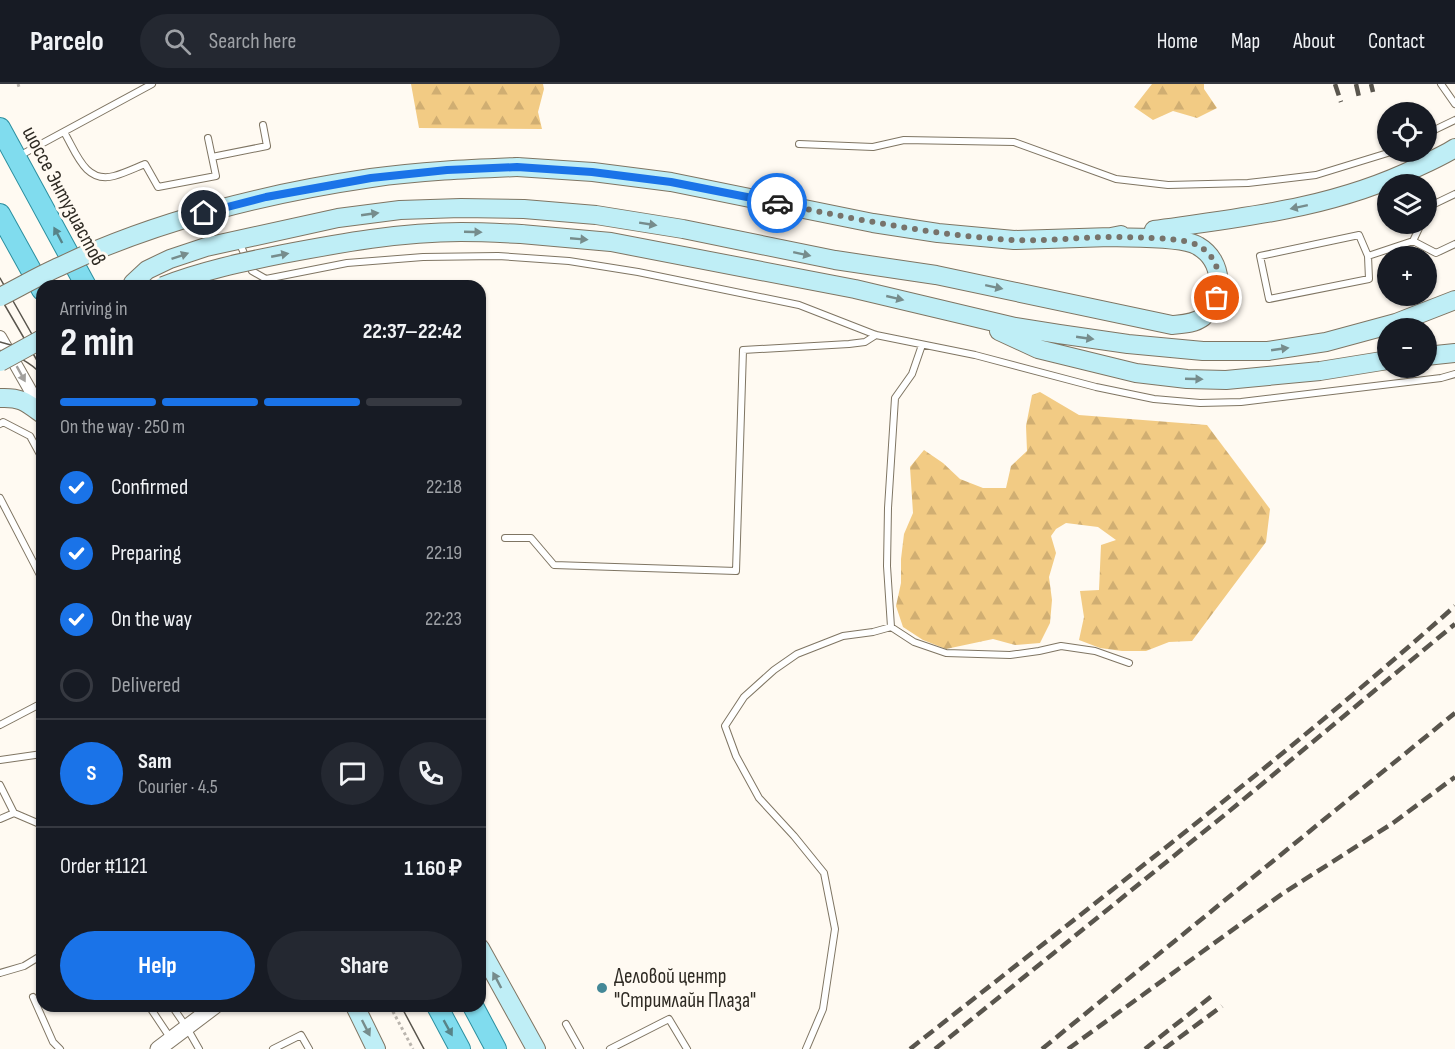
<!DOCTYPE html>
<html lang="en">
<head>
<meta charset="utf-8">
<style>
  :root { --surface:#171b24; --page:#242831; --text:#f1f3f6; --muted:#9ea1a6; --line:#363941; --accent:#1a73e8 }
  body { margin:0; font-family:"Sofia Sans Condensed",sans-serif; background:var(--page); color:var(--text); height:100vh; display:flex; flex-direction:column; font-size:22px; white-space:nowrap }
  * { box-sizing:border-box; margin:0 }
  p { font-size:20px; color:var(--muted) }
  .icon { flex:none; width:33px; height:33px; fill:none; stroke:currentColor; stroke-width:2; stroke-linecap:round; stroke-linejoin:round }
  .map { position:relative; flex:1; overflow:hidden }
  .side { position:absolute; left:36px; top:196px; width:450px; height:732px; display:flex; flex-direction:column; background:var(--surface); border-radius:18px; box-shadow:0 2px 4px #0004 }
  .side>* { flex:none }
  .tools { position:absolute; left:1377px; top:18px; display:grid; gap:12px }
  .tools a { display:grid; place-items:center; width:60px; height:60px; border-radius:50%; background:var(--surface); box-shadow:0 2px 4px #0004; font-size:30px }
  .pin { position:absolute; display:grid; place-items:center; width:51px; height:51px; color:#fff; margin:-26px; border:3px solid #fff; border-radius:50%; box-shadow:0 2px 6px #0007 }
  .courier { position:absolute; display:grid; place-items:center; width:60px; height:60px; margin:-30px; border:4px solid #1a73e8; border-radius:50%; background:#fff; color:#222; box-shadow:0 2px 8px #0007 }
  .head em { font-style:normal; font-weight:700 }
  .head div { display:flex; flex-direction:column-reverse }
  .head { display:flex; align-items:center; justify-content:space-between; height:102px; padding:0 24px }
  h1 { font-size:39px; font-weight:700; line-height:45px }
  .bar { display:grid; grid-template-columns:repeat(4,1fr); gap:9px 6px; align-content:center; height:72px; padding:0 24px }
  .bar i { height:8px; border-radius:4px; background:var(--line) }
  .bar .selected { background:var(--accent) }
  .bar p { grid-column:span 4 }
  .line { display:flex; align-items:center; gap:15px; padding:0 24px; border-top:2px solid var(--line) }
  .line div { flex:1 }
  .round { display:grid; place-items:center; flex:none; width:63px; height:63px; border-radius:32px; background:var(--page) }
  ol { padding:0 24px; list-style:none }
  li { display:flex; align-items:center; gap:18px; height:66px }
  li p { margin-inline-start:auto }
  li .icon { padding:6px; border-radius:50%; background:var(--accent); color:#fff; stroke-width:4 }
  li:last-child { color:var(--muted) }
  li i { width:33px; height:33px; border:3px solid var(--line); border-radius:50% }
  .action { display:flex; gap:12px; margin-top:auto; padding:12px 24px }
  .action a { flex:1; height:69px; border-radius:36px; background:var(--accent); color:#fff; font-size:24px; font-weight:700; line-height:69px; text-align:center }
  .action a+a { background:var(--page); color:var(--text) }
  header { display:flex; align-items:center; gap:36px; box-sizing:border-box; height:84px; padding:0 30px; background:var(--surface); border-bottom:2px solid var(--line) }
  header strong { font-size:28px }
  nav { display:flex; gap:33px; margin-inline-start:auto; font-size:21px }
  .search { width:420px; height:54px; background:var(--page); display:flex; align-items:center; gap:15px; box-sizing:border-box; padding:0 21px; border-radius:33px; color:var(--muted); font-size:22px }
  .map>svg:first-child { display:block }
  .forest { fill:url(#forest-firs) }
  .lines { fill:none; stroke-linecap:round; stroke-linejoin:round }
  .service-casing { stroke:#7f7563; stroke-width:8 }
  .minor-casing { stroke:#7f7563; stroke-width:14 }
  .tertiary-casing { stroke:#7f7563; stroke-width:17 }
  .secondary-casing { stroke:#7f7563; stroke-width:20 }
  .primary-casing { stroke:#2c8f9f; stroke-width:22 }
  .path { stroke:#bab5ae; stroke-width:3; stroke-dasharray:3 3; stroke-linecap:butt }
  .service { stroke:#fff; stroke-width:6 }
  .minor { stroke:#fff; stroke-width:12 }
  .tertiary { stroke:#fff; stroke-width:15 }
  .secondary { stroke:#bfeef6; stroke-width:18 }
  .primary { stroke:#80dcee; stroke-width:20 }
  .tram { stroke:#59554d; stroke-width:1.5 }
  .rail { stroke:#59554d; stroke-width:4.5; stroke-dasharray:12 6; stroke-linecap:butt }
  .secondary-bridge-casing { stroke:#7f7563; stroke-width:20; stroke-linecap:butt }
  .secondary-bridge { stroke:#bfeef6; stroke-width:18 }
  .oneway { fill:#768c8c }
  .oneway2 { fill:#578388 }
  .oneway3 { fill:#a19f9c }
  .done { stroke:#77736b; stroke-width:6; stroke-dasharray:0 10.8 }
  .route { stroke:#1a73e8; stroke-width:8 }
  .poi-dot { fill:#448897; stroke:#fffaf2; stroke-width:2 }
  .labels { text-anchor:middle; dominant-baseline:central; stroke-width:6; stroke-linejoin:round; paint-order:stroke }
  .street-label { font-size:21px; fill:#2e2a23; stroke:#fffaf2 }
  .poi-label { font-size:21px; fill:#2e2a23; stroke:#fffaf2; text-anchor:start }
</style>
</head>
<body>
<header>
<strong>Parcelo</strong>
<div class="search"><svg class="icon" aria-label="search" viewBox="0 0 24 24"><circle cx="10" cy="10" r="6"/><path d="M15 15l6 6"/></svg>Search here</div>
<nav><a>Home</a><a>Map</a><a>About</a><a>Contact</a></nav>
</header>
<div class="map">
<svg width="1455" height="965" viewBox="0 0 1455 965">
  <defs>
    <pattern id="forest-firs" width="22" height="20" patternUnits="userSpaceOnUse" patternTransform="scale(1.5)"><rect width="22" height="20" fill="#f2cb84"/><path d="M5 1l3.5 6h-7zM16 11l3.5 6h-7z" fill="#d0ae72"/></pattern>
  </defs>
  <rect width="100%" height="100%" fill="#fffaf2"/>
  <!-- forest -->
  <path class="forest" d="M 411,0 L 543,0 L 544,5 L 538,28 L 542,45 L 419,44 Z
    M 1152,0 L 1204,0 L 1204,5 L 1217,24 L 1197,34 L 1173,27 L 1153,36 L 1134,23 Z
    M 1040,308 L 1079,331 L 1207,341 L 1270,425 L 1266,458 L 1192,557 L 1169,558 L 1146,567 L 1122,567 L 1100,564 L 1079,556 L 1084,533 L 1080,507 L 1099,506 L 1101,461 L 1116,456 L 1098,443 L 1066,439 L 1056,445 L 1051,452 L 1056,469 L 1049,493 L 1052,516 L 1050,539 L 1040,559 L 1015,561 L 993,555 L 946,565 L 923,556 L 903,543 L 896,522 L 901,499 L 901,475 L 904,450 L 913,429 L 910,383 L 924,366 L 943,379 L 960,395 L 983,404 L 1006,404 L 1011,382 L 1027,367 L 1026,342 L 1032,311 Z"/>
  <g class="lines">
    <defs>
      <path id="service" d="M 1441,0 L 1455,20
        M 64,48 C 76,68 85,100 114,92 C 125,89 135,84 145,80 L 158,103 L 216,92 L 208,54
        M 1426,50 L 1455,36
        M 799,60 L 873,63 L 904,56 L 1014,58 L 1116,95 L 1168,101 L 1248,99 L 1316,91 L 1391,68
        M 19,72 L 152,0
        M 212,73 L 267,62 L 263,41
        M 1426,127 L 1428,123 L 1455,110
        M 1359,151 L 1368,172 L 1369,195 L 1269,215 L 1260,172 Z
        M 1413,157 L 1436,169 L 1455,160
        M 239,158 L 252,187 L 266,195 L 347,179 L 423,173 L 498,172 L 569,177 L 638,188 L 799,221 L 876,251 L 975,271 L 1096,303 L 1154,315 L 1200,319 L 1241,318 L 1441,294 L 1455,290
        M 1368,172 L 1413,157 L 1421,140
        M 0,340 L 3,338 L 30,352 L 42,374
        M 0,414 L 42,495
        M 505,454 L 531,454 L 554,481 L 736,487 L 743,266 L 849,260 L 865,258 L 876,251
        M 891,543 L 887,482 L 888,424 L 895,314 L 912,290 L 922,261
        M 0,641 L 42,619
        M 0,676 L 42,670
        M 0,701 L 14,729
        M 0,735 L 14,729 L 42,741
        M 0,889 L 24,882 L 42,871
        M 33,913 L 53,958 L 60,965
        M 149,922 L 171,955
        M 172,922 L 187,944 L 199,965
        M 63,923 L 66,922
        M 566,940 L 580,965
        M 273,965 L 301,951 L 309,965
        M 610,965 L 669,935 L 687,965
        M 806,965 L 823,925 L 835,845 L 824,789 L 794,752 L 759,714 L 736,672 L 725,642 L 744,613 L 774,586 L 797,570 L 843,552 L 873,548 L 891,543 L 914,558 L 946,569 L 1010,571 L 1039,567 L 1061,562 L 1095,567 L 1129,579"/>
      <path id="minor" d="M 0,253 L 42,327"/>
      <path id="tertiary" d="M 158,965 L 215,922"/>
      <path id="secondary" d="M 517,83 L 593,88 L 671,98 L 873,139 L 938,149 L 1014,156 L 1111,153 L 1121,151
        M 1154,146 C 1246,133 1334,124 1418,83 C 1431,77 1444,71 1455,64
        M 521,150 L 611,158 L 855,205 L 1015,243 L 1059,250 L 1128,260 L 1203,267 L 1268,267 L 1326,258 L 1396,239 L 1455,216
        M 132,202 L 133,199 L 147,186 L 170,175 L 206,163 L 338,134 L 400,126 L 461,124 L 524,125 L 596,131 L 683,145 L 835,176 L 936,191 L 1172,241 C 1182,240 1194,240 1203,233 C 1225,214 1224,177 1198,162 C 1183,152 1131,154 1111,153
        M 999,247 L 1038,265 L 1136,289 L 1187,295 L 1226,296 L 1320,287 L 1388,276
        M 1426,272 L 1455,269
        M 0,314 C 21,313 26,318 42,330
        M 480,864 L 536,965
        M 355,922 L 376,965"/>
      <path id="primary" d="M 0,44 L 86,202
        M 0,130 L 42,206
        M 437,922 L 460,965
        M 473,922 L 496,965"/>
    </defs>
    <!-- service casing -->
    <use href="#service" class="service-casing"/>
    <!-- minor casing -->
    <use href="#minor" class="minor-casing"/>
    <!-- tertiary casing -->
    <use href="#tertiary" class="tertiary-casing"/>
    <!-- secondary casing -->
    <use href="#secondary" class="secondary-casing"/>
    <!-- primary casing -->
    <use href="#primary" class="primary-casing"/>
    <!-- path -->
    <path class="path" d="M 18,0 L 19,3
      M 390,922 L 413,965"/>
    <!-- service -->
    <use href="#service" class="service"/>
    <!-- minor -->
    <use href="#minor" class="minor"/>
    <!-- tertiary -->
    <use href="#tertiary" class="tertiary"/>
    <!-- secondary -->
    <use href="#secondary" class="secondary"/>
    <!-- primary -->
    <use href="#primary" class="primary"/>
    <!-- tram -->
    <path class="tram" d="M 0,194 L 42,268
      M 0,213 L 42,285
      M 0,258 L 18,263 L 33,270
      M 0,268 C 16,271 30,278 41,290
      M 401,922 L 424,965"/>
    <!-- rail -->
    <path class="rail" d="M 1335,0 L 1341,18
      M 1356,0 L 1359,13
      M 1371,0 L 1373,8
      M 910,965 C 1093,820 1280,678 1455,522
      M 935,965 L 1227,729 L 1455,540
      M 1042,965 L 1455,629
      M 1068,965 L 1282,810 L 1393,739 L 1455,693
      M 1145,965 L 1213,911
      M 1164,965 L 1222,922"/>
    <defs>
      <path id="secondary-bridge" d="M 163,202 C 201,187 243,178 283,170 C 341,159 401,148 461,148 C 481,148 501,149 521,150
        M 0,213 C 20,203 40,191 61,182 C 155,137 268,109 371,94 C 420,87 468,85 517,83
        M 0,278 L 42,255"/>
    </defs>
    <!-- secondary-bridge casing -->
    <use href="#secondary-bridge" class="secondary-bridge-casing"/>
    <!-- secondary-bridge -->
    <use href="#secondary-bridge" class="secondary-bridge"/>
  </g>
  <!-- one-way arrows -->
  <defs><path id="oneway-solid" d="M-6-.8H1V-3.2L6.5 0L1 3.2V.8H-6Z" transform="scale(1.5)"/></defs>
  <g class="oneway">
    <use href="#oneway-solid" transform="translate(1299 123) rotate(168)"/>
    <use href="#oneway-solid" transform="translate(370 130) rotate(-8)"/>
    <use href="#oneway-solid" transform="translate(648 140) rotate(9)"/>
    <use href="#oneway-solid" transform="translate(473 148) rotate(2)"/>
    <use href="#oneway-solid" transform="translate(579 155) rotate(5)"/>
    <use href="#oneway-solid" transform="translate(802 170) rotate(12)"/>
    <use href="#oneway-solid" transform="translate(280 171) rotate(-11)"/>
    <use href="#oneway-solid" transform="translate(180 172) rotate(-19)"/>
    <use href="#oneway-solid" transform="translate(994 203) rotate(12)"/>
    <use href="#oneway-solid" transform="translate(895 214) rotate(13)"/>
    <use href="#oneway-solid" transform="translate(1085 254) rotate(8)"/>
    <use href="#oneway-solid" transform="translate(1280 265) rotate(-8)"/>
    <use href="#oneway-solid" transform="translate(1194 295) rotate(2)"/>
    <use href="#oneway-solid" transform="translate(497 896) rotate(-118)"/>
    <use href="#oneway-solid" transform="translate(366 944) rotate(63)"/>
  </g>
  <g class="oneway2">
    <use href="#oneway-solid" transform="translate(58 151) rotate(-118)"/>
    <use href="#oneway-solid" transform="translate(448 944) rotate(61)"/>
  </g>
  <use class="oneway3" href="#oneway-solid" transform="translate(21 290) rotate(61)"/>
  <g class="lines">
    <!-- done -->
    <path class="done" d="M 777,119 C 855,135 932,151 1012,156 C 1048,158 1085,152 1122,153 C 1140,154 1184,153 1199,162 C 1219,174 1221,193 1217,214"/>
    <!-- route -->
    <path class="route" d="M 204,129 L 266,113 L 371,94 L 447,86 L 517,83 L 592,88 L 671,98 L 777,119"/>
  </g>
  <!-- markers -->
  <circle class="poi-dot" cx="602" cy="904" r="6"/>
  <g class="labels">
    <!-- street labels -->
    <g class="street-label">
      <text transform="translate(64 112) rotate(62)">шоссе Энтузиастов</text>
    </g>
    <!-- poi labels -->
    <g class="poi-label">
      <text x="614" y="892">Деловой центр<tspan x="614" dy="24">"Стримлайн Плаза"</tspan></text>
    </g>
  </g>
</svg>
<div class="tools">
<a><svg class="icon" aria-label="locate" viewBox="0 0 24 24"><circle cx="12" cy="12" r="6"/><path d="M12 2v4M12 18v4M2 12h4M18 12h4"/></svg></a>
<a><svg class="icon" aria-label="layers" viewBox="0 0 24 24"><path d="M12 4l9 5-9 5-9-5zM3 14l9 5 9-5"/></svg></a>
<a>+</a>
<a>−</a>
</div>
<div class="pin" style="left:1217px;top:214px;background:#ea580c"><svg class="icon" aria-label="bag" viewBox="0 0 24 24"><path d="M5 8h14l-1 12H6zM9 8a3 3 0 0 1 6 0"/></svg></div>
<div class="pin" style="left:204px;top:129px;background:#1f2937"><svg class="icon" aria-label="home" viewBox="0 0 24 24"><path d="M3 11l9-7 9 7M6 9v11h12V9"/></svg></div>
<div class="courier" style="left:777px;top:119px"><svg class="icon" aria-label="car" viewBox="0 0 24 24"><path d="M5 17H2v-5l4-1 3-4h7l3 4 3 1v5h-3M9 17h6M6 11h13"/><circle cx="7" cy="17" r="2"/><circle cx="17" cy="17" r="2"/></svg></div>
<section class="side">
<div class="head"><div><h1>2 min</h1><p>Arriving in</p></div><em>22:37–22:42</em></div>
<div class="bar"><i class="selected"></i><i class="selected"></i><i class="selected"></i><i></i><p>On the way · 250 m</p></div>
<ol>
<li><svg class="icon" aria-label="check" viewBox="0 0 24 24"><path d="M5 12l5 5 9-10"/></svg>Confirmed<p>22:18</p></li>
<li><svg class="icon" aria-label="check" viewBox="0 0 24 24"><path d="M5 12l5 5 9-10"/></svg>Preparing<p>22:19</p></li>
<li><svg class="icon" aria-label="check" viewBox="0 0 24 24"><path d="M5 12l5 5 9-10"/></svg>On the way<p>22:23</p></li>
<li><i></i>Delivered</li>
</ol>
<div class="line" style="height:108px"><b class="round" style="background:var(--accent);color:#fff">S</b><div><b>Sam</b><p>Courier · 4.5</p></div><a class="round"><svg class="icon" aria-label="chat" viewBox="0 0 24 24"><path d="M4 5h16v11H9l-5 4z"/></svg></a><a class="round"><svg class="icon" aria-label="phone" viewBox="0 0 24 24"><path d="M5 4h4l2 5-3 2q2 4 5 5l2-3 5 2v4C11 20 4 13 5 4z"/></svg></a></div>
<div class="line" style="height:78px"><div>Order #1121</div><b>1 160 ₽</b></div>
<div class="action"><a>Help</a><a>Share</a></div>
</section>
</div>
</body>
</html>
